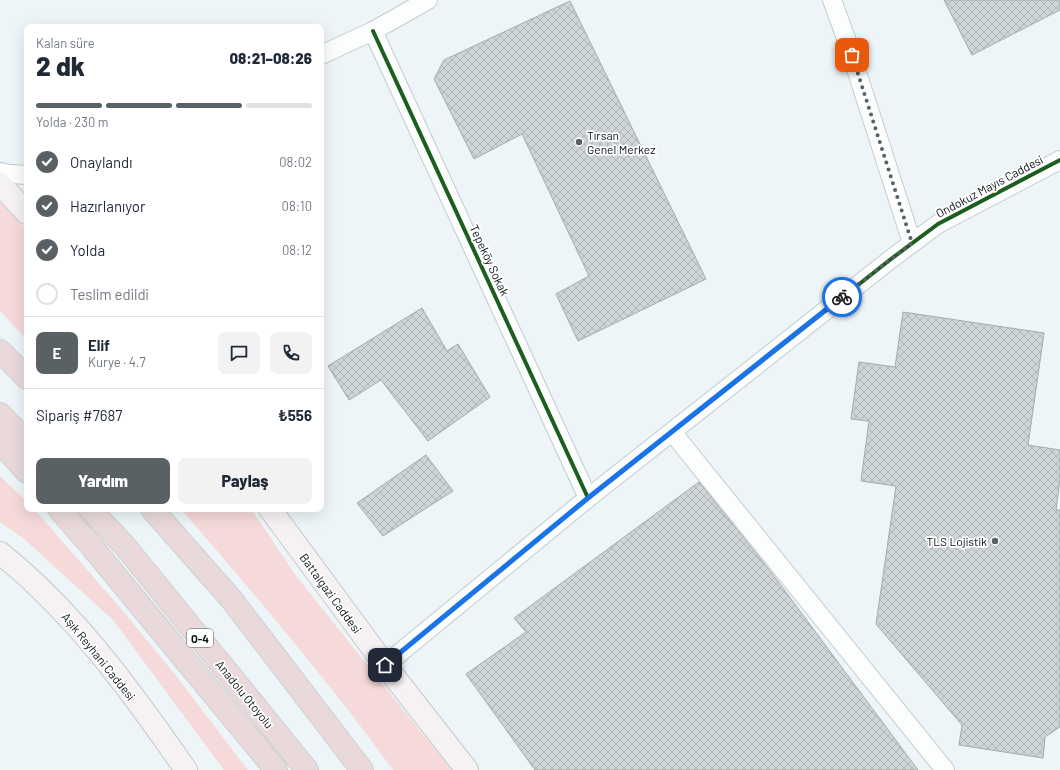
<!DOCTYPE html>
<html lang="tr">
<head>
<meta charset="utf-8">
<style>
  :root { --surface:#fff; --page:#f2f2f3; --text:#1f2937; --muted:#747a83; --line:#e0e1e3; --accent:#596164 }
  body { margin:0; font-family:Barlow,sans-serif; background:var(--page); color:var(--text); height:100vh; display:flex; flex-direction:column; font-size:15px; white-space:nowrap }
  * { box-sizing:border-box; margin:0 }
  p { font-size:13px; color:var(--muted) }
  .icon { flex:none; width:22px; height:22px; fill:none; stroke:currentColor; stroke-width:2; stroke-linecap:round; stroke-linejoin:round }
  .map { position:relative; flex:1; overflow:hidden }
  .side { position:absolute; left:24px; top:24px; width:300px; height:488px; display:flex; flex-direction:column; background:var(--surface); border-radius:8px; box-shadow:0 4px 16px #0002 }
  .side>* { flex:none }
  .pin { position:absolute; display:grid; place-items:center; width:34px; height:34px; color:#fff; margin:-17px; border-radius:8px; box-shadow:0 2px 6px #0006 }
  .courier { position:absolute; display:grid; place-items:center; width:40px; height:40px; margin:-20px; border:3px solid #1a73e8; border-radius:50%; background:#fff; color:#222; box-shadow:0 1px 5px #0007 }
  .head em { font-style:normal; font-weight:800 }
  .head div { display:flex; flex-direction:column-reverse }
  .head { display:flex; align-items:center; justify-content:space-between; height:68px; padding:0 12px }
  h1 { font-size:26px; font-weight:800; line-height:30px }
  .bar { display:grid; grid-template-columns:repeat(4,1fr); gap:6px 4px; align-content:center; height:48px; padding:0 12px }
  .bar i { height:5px; border-radius:3px; background:var(--line) }
  .bar .current { background:var(--accent) }
  .bar p { grid-column:span 4 }
  .line { display:flex; align-items:center; gap:10px; padding:0 12px; border-top:1px solid var(--line) }
  .line div { flex:1 }
  .round { display:grid; place-items:center; flex:none; width:42px; height:42px; border-radius:8px; background:var(--page) }
  ol { padding:0 12px; list-style:none }
  li { display:flex; align-items:center; gap:12px; height:44px }
  li p { margin-inline-start:auto }
  li .icon { padding:4px; border-radius:50%; background:var(--accent); color:#fff; stroke-width:4 }
  li:last-child { color:var(--muted) }
  li i { width:22px; height:22px; border:2px solid var(--line); border-radius:50% }
  .button { display:flex; gap:8px; margin-top:auto; padding:8px 12px }
  .button a { flex:1; height:46px; border-radius:8px; background:var(--accent); color:#fff; font-size:16px; font-weight:800; line-height:46px; text-align:center }
  .button a+a { background:var(--page); color:var(--text) }
  .map>svg:first-child { display:block }
  .grass { fill:#f5dad9 }
  .building { fill:url(#building-cross-hatch); stroke:#a4abaf }
  .lines { fill:none; stroke-linecap:round; stroke-linejoin:round }
  .street-casing { stroke:#c3cbce; stroke-width:20 }
  .secondary-casing { stroke:#c3cbce; stroke-width:24 }
  .highway-casing { stroke:#ccd0d2; stroke-width:24 }
  .street { stroke:#fcfefe; stroke-width:18 }
  .secondary { stroke:#f6f2f3; stroke-width:22 }
  .highway { stroke:#e9d9da; stroke-width:22 }
  .cycleway-casing { stroke:#fff; stroke-width:6 }
  .cycleway { stroke:#1b5e20; stroke-width:4 }
  .done { stroke:#596164; stroke-width:4; stroke-dasharray:0 7.2 }
  .route { stroke:#1a73e8; stroke-width:5 }
  .poi-dot { fill:#596164; stroke:#fff; stroke-width:1.5 }
  .labels { text-anchor:middle; dominant-baseline:central; stroke-width:3.5; stroke-linejoin:round; paint-order:stroke }
  .shield { fill:#fff; stroke:#54595b; stroke-width:1 }
  .shield-label { font-size:11px; font-weight:bold; fill:#0a1215 }
  .poi-label { font-size:12px; fill:#0a1215; stroke:#fff; text-anchor:start }
  .street-label { font-size:12px; fill:#0a1215; stroke:#fff }
</style>
</head>
<body>
<div class="map">
<svg width="1060" height="770" viewBox="0 0 1060 770">
  <defs>
    <pattern id="building-cross-hatch" width="8" height="8" patternUnits="userSpaceOnUse"><rect width="8" height="8" fill="#ced5d8"/><path d="M0 0l8 8M0 8l8-8" fill="none" stroke="#b0b6b8"/></pattern>
  </defs>
  <rect width="100%" height="100%" fill="#edf5f8"/>
  <!-- grass -->
  <path class="grass" d="M 0,201 L 27,231 L 27,340 L 0,311 Z
    M 0,476 L 27,502 L 27,509 L 34,509 L 122,610 L 177,677 L 248,770 L 224,770 L 113,620 L 23,538 L 0,522 Z
    M 181,509 L 251,509 L 297,577 L 412,721 L 452,770 L 393,770 C 327,679 254,594 181,509 Z"/>
  <!-- building -->
  <path class="building" d="M 944,0 L 1060,0 L 1060,10 L 972,55 Z
    M 570,1 L 706,279 L 578,341 L 556,294 L 589,276 L 522,134 L 474,159 L 434,79 L 444,60 Z
    M 422,308 L 447,351 L 458,344 L 490,397 L 428,441 L 381,380 L 349,400 L 328,366 Z
    M 903,312 L 1044,333 L 1028,445 L 1060,450 L 1060,479 L 1056,510 L 1060,510 L 1060,727 L 1045,737 L 1043,758 L 959,745 L 962,725 L 876,624 L 896,486 L 861,481 L 869,421 L 851,419 L 859,362 L 895,367 Z
    M 426,455 L 453,491 L 383,536 L 357,503 Z
    M 699,482 L 771,572 L 918,770 L 535,770 L 466,674 L 526,632 L 514,618 Z"/>
  <g class="lines">
    <defs>
      <path id="street" d="M 832,0 L 847,41 L 912,243
        M 373,31 L 588,498
        M 321,55 L 373,31 L 428,0
        M 0,172 L 11,174 L 27,175
        M 672,432 L 945,770
        M 385,665 L 588,498 L 891,259 L 938,224 L 1060,160"/>
      <path id="secondary" d="M 0,184 L 27,213
        M 270,509 L 385,665 L 467,770
        M 0,553 C 74,612 132,692 186,770"/>
      <path id="highway" d="M 0,351 L 27,378
        M 0,414 L 27,442
        M 0,442 L 27,472
        M 59,509 L 92,547 L 276,770
        M 90,509 L 124,545 L 307,770
        M 152,509 L 232,600 L 362,770"/>
    </defs>
    <!-- street casing -->
    <use href="#street" class="street-casing"/>
    <!-- secondary casing -->
    <use href="#secondary" class="secondary-casing"/>
    <!-- highway casing -->
    <use href="#highway" class="highway-casing"/>
    <!-- street -->
    <use href="#street" class="street"/>
    <!-- secondary -->
    <use href="#secondary" class="secondary"/>
    <!-- highway -->
    <use href="#highway" class="highway"/>
    <defs>
      <path id="cycleway" d="M 373,31 L 588,498
        M 385,665 L 588,498 L 891,259 L 938,224 L 1060,160"/>
    </defs>
    <!-- cycleway casing -->
    <use href="#cycleway" class="cycleway-casing"/>
    <!-- cycleway -->
    <use href="#cycleway" class="cycleway"/>
  </g>
  <g class="lines">
    <!-- done -->
    <path class="done" d="M 842,297 L 912,243 L 852,55"/>
    <!-- route -->
    <path class="route" d="M 385,665 L 588,498 L 842,297"/>
  </g>
  <!-- markers -->
  <g class="poi-dot">
    <circle cx="579" cy="142" r="4"/>
    <circle cx="995" cy="541" r="4"/>
  </g>
  <g class="labels">
    <!-- shield labels -->
    <rect class="shield" x="187" y="629" width="26" height="18" rx="3"/>
    <g class="shield-label">
      <text x="200" y="638">O-4</text>
    </g>
    <!-- poi labels -->
    <g class="poi-label">
      <text x="587" y="135">Tırsan<tspan x="587" dy="14">Genel Merkez</tspan></text>
      <text x="987" y="541" text-anchor="end">TLS Lojistik</text>
    </g>
    <!-- street labels -->
    <g class="street-label">
      <text transform="translate(989 186) rotate(-28)">Ondokuz Mayıs Caddesi</text>
      <text transform="translate(490 260) rotate(65)">Tepeköy Sokak</text>
      <text transform="translate(331 593) rotate(54)">Battalgazi Caddesi</text>
      <text transform="translate(99 656) rotate(51)">Aşık Reyhani Caddesi</text>
      <text transform="translate(245 694) rotate(51)">Anadolu Otoyolu</text>
    </g>
  </g>
</svg>
<div class="pin" style="left:852px;top:55px;background:#ea580c"><svg class="icon" aria-label="bag" viewBox="0 0 24 24"><path d="M5 8h14l-1 12H6zM9 8a3 3 0 0 1 6 0"/></svg></div>
<div class="pin" style="left:385px;top:665px;background:#1f2937"><svg class="icon" aria-label="home" viewBox="0 0 24 24"><path d="M3 11l9-7 9 7M6 9v11h12V9"/></svg></div>
<div class="courier" style="left:842px;top:297px"><svg class="icon" aria-label="bike" viewBox="0 0 24 24"><circle cx="6" cy="16" r="4"/><circle cx="18" cy="16" r="4"/><path d="M6 16l4-8h5l3 8M10 8l3 8H6M13 5h3"/></svg></div>
<section class="side">
<div class="head"><div><h1>2 dk</h1><p>Kalan süre</p></div><em>08:21–08:26</em></div>
<div class="bar"><i class="current"></i><i class="current"></i><i class="current"></i><i></i><p>Yolda · 230 m</p></div>
<ol>
<li><svg class="icon" aria-label="check" viewBox="0 0 24 24"><path d="M5 12l5 5 9-10"/></svg>Onaylandı<p>08:02</p></li>
<li><svg class="icon" aria-label="check" viewBox="0 0 24 24"><path d="M5 12l5 5 9-10"/></svg>Hazırlanıyor<p>08:10</p></li>
<li><svg class="icon" aria-label="check" viewBox="0 0 24 24"><path d="M5 12l5 5 9-10"/></svg>Yolda<p>08:12</p></li>
<li><i></i>Teslim edildi</li>
</ol>
<div class="line" style="height:72px"><b class="round" style="background:var(--accent);color:#fff">E</b><div><b>Elif</b><p>Kurye · 4.7</p></div><a class="round"><svg class="icon" aria-label="chat" viewBox="0 0 24 24"><path d="M4 5h16v11H9l-5 4z"/></svg></a><a class="round"><svg class="icon" aria-label="phone" viewBox="0 0 24 24"><path d="M5 4h4l2 5-3 2q2 4 5 5l2-3 5 2v4C11 20 4 13 5 4z"/></svg></a></div>
<div class="line" style="height:52px"><div>Sipariş #7687</div><b>₺556</b></div>
<div class="button"><a>Yardım</a><a>Paylaş</a></div>
</section>
</div>
</body>
</html>
